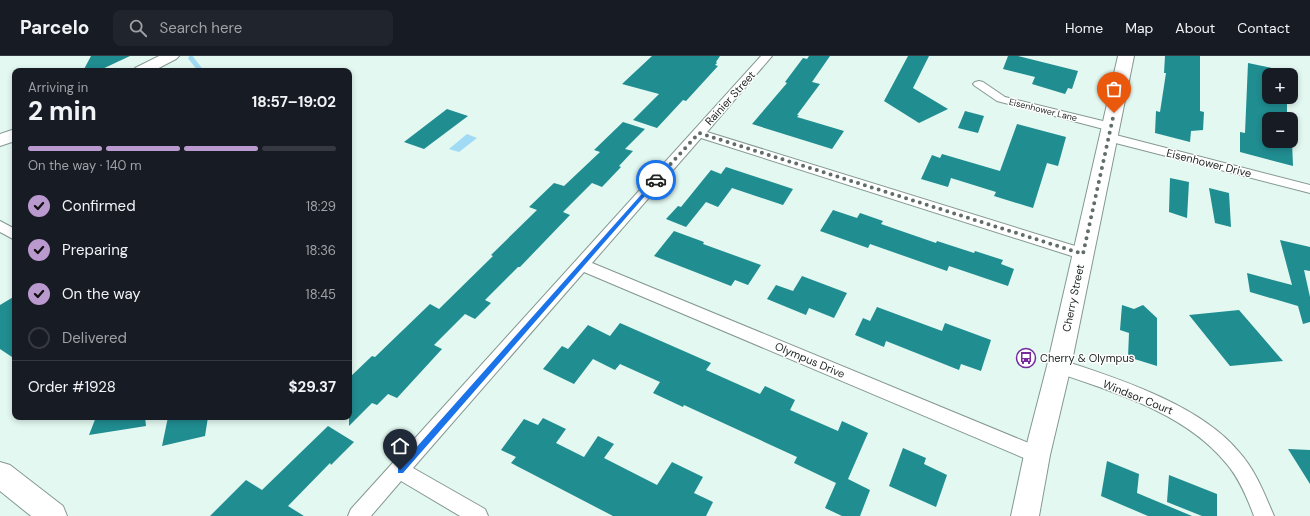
<!DOCTYPE html>
<html lang="en">
<head>
<meta charset="utf-8">
<style>
  :root { --surface:#171b24; --page:#20242c; --text:#f1f3f6; --muted:#9ea1a6; --line:#363941; --accent:#ba99ce }
  body { margin:0; font-family:"DM Sans",sans-serif; background:var(--page); color:var(--text); height:100vh; display:flex; flex-direction:column; font-size:15px; white-space:nowrap }
  * { box-sizing:border-box; margin:0 }
  p { font-size:13px; color:var(--muted) }
  .icon { flex:none; width:22px; height:22px; fill:none; stroke:currentColor; stroke-width:2; stroke-linecap:round; stroke-linejoin:round }
  .map { position:relative; flex:1; overflow:hidden }
  .drawer { position:absolute; left:12px; top:12px; width:340px; height:352px; display:flex; flex-direction:column; background:var(--surface); border-radius:8px; box-shadow:0 2px 6px #0003 }
  .drawer>* { flex:none }
  .controls { position:absolute; left:1262px; top:12px; display:grid; gap:8px }
  .controls a { display:grid; place-items:center; width:36px; height:36px; border-radius:8px; background:var(--surface); box-shadow:0 2px 6px #0003; font-size:20px }
  .pin { position:absolute; display:grid; place-items:center; width:34px; height:34px; color:#fff; margin:-41px -17px; border-radius:50% 50% 50% 0; rotate:-45deg; box-shadow:0 0 4px #0007 }
  .pin .icon { rotate:45deg }
  .courier { position:absolute; display:grid; place-items:center; width:40px; height:40px; margin:-20px; border:3px solid #1a73e8; border-radius:50%; background:#fff; color:#222; box-shadow:0 1px 5px #0007 }
  .headline em { font-style:normal; font-weight:700 }
  .headline div { display:flex; flex-direction:column-reverse }
  .headline { display:flex; align-items:center; justify-content:space-between; height:68px; padding:0 16px }
  h1 { font-size:26px; font-weight:700; line-height:30px }
  .bar { display:grid; grid-template-columns:repeat(4,1fr); gap:6px 4px; align-content:center; height:48px; padding:0 16px }
  .bar i { height:5px; border-radius:3px; background:var(--line) }
  .bar .current { background:var(--accent) }
  .bar p { grid-column:span 4 }
  .line { display:flex; align-items:center; gap:10px; padding:0 16px; border-top:1px solid var(--line) }
  .line div { flex:1 }
  ol { padding:0 16px; list-style:none }
  li { display:flex; align-items:center; gap:12px; height:44px }
  li p { margin-inline-start:auto }
  li .icon { padding:4px; border-radius:50%; background:var(--accent); color:#111; stroke-width:4 }
  li:last-child { color:var(--muted) }
  li i { width:22px; height:22px; border:2px solid var(--line); border-radius:50% }
  header { display:flex; align-items:center; gap:24px; box-sizing:border-box; height:56px; padding:0 20px; background:var(--surface); border-bottom:1px solid var(--line) }
  header strong { font-size:19px }
  nav { display:flex; gap:22px; margin-inline-start:auto; font-size:14px }
  .search { width:280px; height:36px; background:var(--page); display:flex; align-items:center; gap:10px; box-sizing:border-box; padding:0 14px; border-radius:8px; color:var(--muted); font-size:15px }
  .map>svg:first-child { display:block }
  .water { fill:#a0daf4 }
  .lines { fill:none; stroke-linecap:round; stroke-linejoin:round }
  .stream { stroke:#a0daf4; stroke-width:5 }
  .building { fill:#208d91; fill-rule:evenodd }
  .street-casing { stroke:#849890; stroke-width:2 }
  .secondary-casing { stroke:#849890; stroke-width:2 }
  .street { fill:#fff; fill-rule:evenodd }
  .secondary { fill:#fff; fill-rule:evenodd }
  .route { fill:#1a73e8 }
  .done { stroke:#616d69; stroke-width:4; stroke-dasharray:0 7.2 }
  .labels { text-anchor:middle; dominant-baseline:central; stroke-width:3; stroke-linejoin:round; paint-order:stroke }
  .far-street-label { font-size:9px; fill:#1b2220; stroke:#fff }
  .street-label { font-size:11px; fill:#1b2220; stroke:#fff }
  .poi-label { font-size:11px; fill:#1b2220; stroke:#fff; text-anchor:start }
</style>
</head>
<body>
<header>
<strong>Parcelo</strong>
<div class="search"><svg class="icon" aria-label="search" viewBox="0 0 24 24"><circle cx="10" cy="10" r="6"/><path d="M15 15l6 6"/></svg>Search here</div>
<nav><a>Home</a><a>Map</a><a>About</a><a>Contact</a></nav>
</header>
<div class="map">
<svg width="1310" height="460" viewBox="0 0 1310 460">
  <rect width="100%" height="100%" fill="#e2f8f0"/>
  <!-- water -->
  <path class="water" d="M 467,78 L 477,82 L 459,96 L 449,93 Z"/>
  <g class="lines">
    <!-- stream -->
    <path class="stream" d="M 191,2 L 201,15"/>
  </g>
  <!-- building -->
  <path class="building" d="M 91,0 L 130,0 L 98,15 L 83,15 Z
    M 652,0 L 720,0 L 716,6 L 717,7 L 715,9 L 718,10 L 686,45 L 683,44 L 657,72 L 633,64 L 659,38 L 622,28 Z
    M 809,0 L 830,0 L 812,26 L 820,28 L 797,59 L 799,59 L 797,61 L 844,75 L 832,93 L 752,68 L 787,27 L 785,26 L 803,2 L 807,3 Z
    M 908,0 L 929,0 L 913,32 L 948,53 L 919,67 L 884,45 Z
    M 1008,0 L 1018,0 L 1078,15 L 1072,33 L 1068,32 L 1065,38 L 1032,28 L 1035,21 L 1003,13 Z
    M 1165,0 L 1200,0 L 1200,55 L 1204,56 L 1203,74 L 1191,75 L 1190,86 L 1155,77 L 1156,55 L 1160,56 L 1166,17 L 1164,17 Z
    M 1248,7 L 1286,15 L 1286,19 L 1269,19 L 1269,41 L 1287,41 L 1287,61 L 1291,62 L 1293,110 L 1240,96 L 1240,76 L 1245,77 ZM 1269,63 L 1291,63 L 1291,85 L 1269,85 Z
    M 447,53 L 468,60 L 424,93 L 404,86 Z
    M 965,55 L 984,60 L 978,77 L 958,72 Z
    M 623,66 L 645,73 L 625,93 L 633,95 L 619,110 L 621,111 L 602,131 L 592,127 L 563,156 L 570,159 L 520,211 L 518,211 L 485,244 L 491,247 L 475,263 L 465,258 L 434,289 L 442,293 L 397,342 L 388,338 L 377,349 L 372,347 L 349,370 L 349,322 L 372,300 L 375,301 L 430,248 L 439,253 L 493,200 L 491,199 L 537,154 L 529,151 L 554,127 L 564,130 L 600,96 L 594,94 Z
    M 1017,68 L 1066,81 L 1058,110 L 1047,107 L 1033,152 L 994,140 L 996,136 L 951,122 L 948,131 L 921,123 L 932,99 L 940,102 L 942,98 L 1000,115 Z
    M 726,111 L 793,133 L 783,149 L 732,132 L 718,151 L 706,146 L 686,171 L 666,163 L 678,150 L 681,151 L 711,114 L 721,118 Z
    M 1170,122 L 1189,126 L 1187,162 L 1169,156 Z
    M 1209,132 L 1229,137 L 1231,171 L 1215,167 Z
    M 833,154 L 857,162 L 860,157 L 883,165 L 881,168 L 936,187 L 937,185 L 974,197 L 975,195 L 1003,204 L 1001,208 L 1014,213 L 1008,230 L 949,210 L 947,215 L 870,188 L 868,192 L 820,175 Z
    M 674,175 L 704,186 L 703,188 L 761,209 L 748,229 L 735,224 L 731,230 L 654,200 Z
    M 1280,184 L 1310,191 L 1310,215 L 1304,214 L 1310,241 L 1310,266 L 1303,268 L 1298,250 L 1250,236 L 1247,217 L 1292,229 Z
    M 802,220 L 847,237 L 834,262 L 809,252 L 806,259 L 767,243 L 776,229 L 793,235 Z
    M 15,240 L 15,303 L 0,293 L 0,249 Z
    M 1122,249 L 1134,253 L 1143,249 L 1157,262 L 1157,310 L 1128,301 L 1129,277 L 1120,274 Z
    M 877,251 L 942,275 L 945,267 L 991,284 L 981,315 L 961,308 L 959,314 L 886,285 L 884,291 L 855,279 L 863,262 L 870,265 Z
    M 1239,254 L 1283,305 L 1230,310 L 1189,259 Z
    M 620,267 L 711,307 L 706,314 L 760,338 L 765,330 L 795,344 L 790,354 L 838,375 L 842,365 L 868,377 L 848,423 L 870,434 L 860,460 L 842,460 L 825,452 L 836,427 L 794,407 L 797,401 L 684,349 L 683,351 L 653,337 L 660,326 L 620,308 L 615,314 L 593,303 L 574,328 L 543,313 L 562,290 L 568,293 L 588,269 L 610,280 Z
    M 96,361 L 145,361 L 146,370 L 89,379 Z
    M 168,361 L 208,361 L 205,380 L 162,390 Z
    M 543,362 L 566,373 L 556,387 L 584,401 L 598,380 L 614,388 L 604,402 L 657,429 L 672,406 L 703,421 L 694,437 L 713,446 L 706,460 L 613,460 L 511,407 L 516,401 L 501,394 L 524,363 L 538,369 Z
    M 328,370 L 354,386 L 331,409 L 330,407 L 288,450 L 304,460 L 210,460 L 246,424 L 262,434 Z
    M 903,392 L 926,402 L 924,408 L 947,419 L 936,451 L 889,430 Z
    M 1288,393 L 1310,394 L 1310,428 Z
    M 1107,405 L 1139,418 L 1137,437 L 1192,460 L 1148,460 L 1101,440 Z
    M 1169,419 L 1217,438 L 1217,460 L 1202,460 L 1167,446 Z"/>
  <g class="lines">
    <defs>
      <path id="street" d="M 761,0 L 772,0 L 707,76 L 1088,194 L 1090,198 L 1088,202 L 1083,203 L 1078,202 L 701,82 L 592,207 L 1043,393 L 1046,399 L 1043,405 L 1037,407 L 1031,405 L 584,216 L 413,412 L 485,453 L 488,460 L 460,460 L 401,425 L 371,460 L 348,460 L 351,453 Z
        M 979,25 L 983,26 L 1005,41 L 1115,68 L 1117,71 L 1115,74 L 1111,75 L 997,45 L 975,30 L 973,28 L 975,26 Z
        M 1108,77 L 1310,129 L 1310,137 L 1104,84 L 1102,81 L 1104,78 Z
        M 0,165 L 15,173 L 15,184 L 0,176 Z
        M 1059,303 C 1116,322 1200,348 1239,396 C 1256,415 1264,437 1274,460 L 1254,460 C 1247,441 1239,422 1226,407 C 1184,356 1113,336 1053,315 L 1051,310 L 1053,305 Z"/>
      <path id="secondary" d="M 159,0 L 179,0 L 176,3 L 153,15 L 133,15 L 135,12 Z
        M 1118,0 L 1134,0 L 1071,310 L 1050,399 L 1039,460 L 1011,460 L 1024,399 L 1047,310 Z
        M 15,73 L 15,85 L 0,90 L 0,78 Z
        M 0,406 L 10,409 L 63,450 L 67,460 L 31,460 L 0,435 Z"/>
    </defs>
    <!-- street casing -->
    <use href="#street" class="street-casing"/>
    <!-- secondary casing -->
    <use href="#secondary" class="secondary-casing"/>
    <!-- street -->
    <use href="#street" class="street"/>
    <!-- secondary -->
    <use href="#secondary" class="secondary"/>
  </g>
  <!-- route -->
  <path class="route" d="M 656,122 L 659,124 L 658,125 L 403,417 L 398,417 L 398,412 Z"/>
  <g class="lines">
    <!-- done -->
    <path class="done" d="M 656,124 L 699,77 L 1083,198 L 1114,57"/>
  </g>
  <!-- icons -->
  <defs>
    <symbol id="bus-ring" viewBox="-11 -11 22 22"><circle r="9.5" fill="#fff" stroke="#772b9d" stroke-width="1.5"/><path d="M-5-6H5V4H4V6H2V4H-2V6H-4V4H-5ZM-3.5-4V0h7V-4ZM-3.5 1.2v1.5H-2V1.2ZM2 1.2v1.5H3.5V1.2Z" fill="#772b9d"/></symbol>
  </defs>
  <g fill-rule="evenodd">
    <use href="#bus-ring" x="1015" y="291" width="22" height="22"/>
  </g>
  <g class="labels">
    <!-- far-street labels -->
    <g class="far-street-label">
      <text transform="translate(1043 54) rotate(14)">Eisenhower Lane</text>
    </g>
    <!-- street labels -->
    <g class="street-label">
      <text transform="translate(730 42) rotate(-48)">Rainier Street</text>
      <text transform="translate(1209 107) rotate(14)">Eisenhower Drive</text>
      <text transform="translate(1073 242) rotate(-78)">Cherry Street</text>
      <text transform="translate(810 304) rotate(23)">Olympus Drive</text>
      <text transform="translate(1138 341) rotate(22)">Windsor Court</text>
    </g>
    <!-- poi labels -->
    <g class="poi-label">
      <text x="1040" y="302">Cherry &amp; Olympus</text>
    </g>
  </g>
</svg>
<div class="controls">
<a>+</a>
<a>−</a>
</div>
<div class="pin" style="left:1114px;top:57px;background:#ea580c"><svg class="icon" aria-label="bag" viewBox="0 0 24 24"><path d="M5 8h14l-1 12H6zM9 8a3 3 0 0 1 6 0"/></svg></div>
<div class="pin" style="left:400px;top:414px;background:#1f2937"><svg class="icon" aria-label="home" viewBox="0 0 24 24"><path d="M3 11l9-7 9 7M6 9v11h12V9"/></svg></div>
<div class="courier" style="left:656px;top:124px"><svg class="icon" aria-label="car" viewBox="0 0 24 24"><path d="M5 17H2v-5l4-1 3-4h7l3 4 3 1v5h-3M9 17h6M6 11h13"/><circle cx="7" cy="17" r="2"/><circle cx="17" cy="17" r="2"/></svg></div>
<section class="drawer">
<div class="headline"><div><h1>2 min</h1><p>Arriving in</p></div><em>18:57–19:02</em></div>
<div class="bar"><i class="current"></i><i class="current"></i><i class="current"></i><i></i><p>On the way · 140 m</p></div>
<ol>
<li><svg class="icon" aria-label="check" viewBox="0 0 24 24"><path d="M5 12l5 5 9-10"/></svg>Confirmed<p>18:29</p></li>
<li><svg class="icon" aria-label="check" viewBox="0 0 24 24"><path d="M5 12l5 5 9-10"/></svg>Preparing<p>18:36</p></li>
<li><svg class="icon" aria-label="check" viewBox="0 0 24 24"><path d="M5 12l5 5 9-10"/></svg>On the way<p>18:45</p></li>
<li><i></i>Delivered</li>
</ol>
<div class="line" style="height:52px"><div>Order #1928</div><b>$29.37</b></div>
</section>
</div>
</body>
</html>
